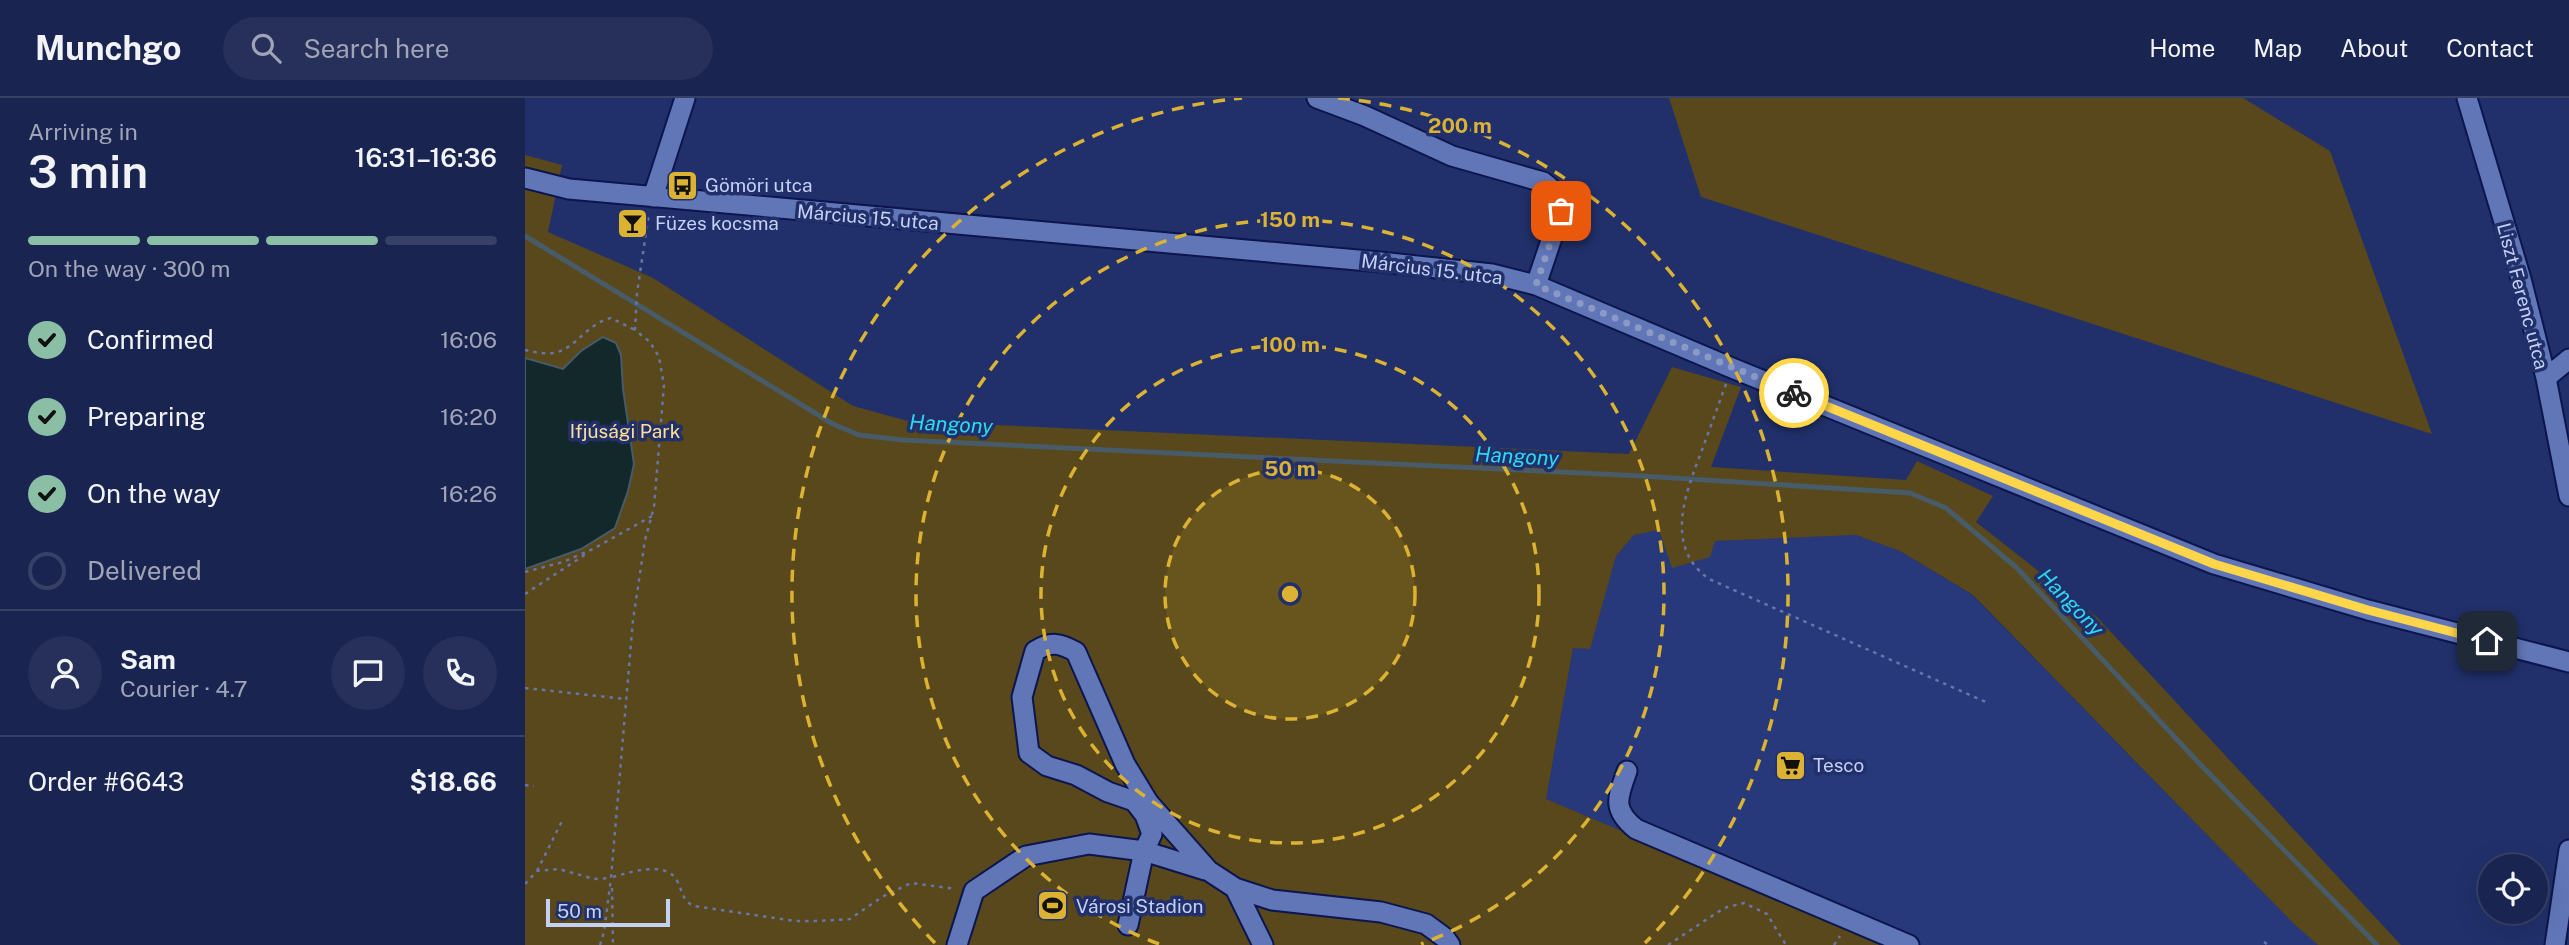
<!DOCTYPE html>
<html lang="en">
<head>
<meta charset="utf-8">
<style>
  :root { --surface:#192450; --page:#26305a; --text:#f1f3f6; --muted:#9fa4b7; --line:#374167; --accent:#8abfa5 }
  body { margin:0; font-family:"Public Sans",sans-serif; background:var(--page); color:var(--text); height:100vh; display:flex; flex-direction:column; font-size:26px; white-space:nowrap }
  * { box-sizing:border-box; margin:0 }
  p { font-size:23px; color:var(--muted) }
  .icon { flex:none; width:38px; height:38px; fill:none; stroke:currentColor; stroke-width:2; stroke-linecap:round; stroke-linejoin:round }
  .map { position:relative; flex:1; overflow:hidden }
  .details { display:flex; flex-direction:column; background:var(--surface); width:525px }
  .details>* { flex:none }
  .tools { position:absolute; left:1953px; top:756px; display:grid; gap:14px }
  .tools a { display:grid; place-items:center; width:70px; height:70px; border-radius:50%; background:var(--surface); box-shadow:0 7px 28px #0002,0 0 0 2px var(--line); font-size:35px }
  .scale { position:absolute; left:21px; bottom:18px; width:124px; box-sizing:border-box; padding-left:7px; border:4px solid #c4d1f5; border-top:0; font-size:19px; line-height:24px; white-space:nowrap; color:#c4d1f5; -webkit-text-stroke:5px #21306b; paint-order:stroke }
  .pin { position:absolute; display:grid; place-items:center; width:60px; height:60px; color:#fff; margin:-30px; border-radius:14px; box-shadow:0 4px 10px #0006 }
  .courier { position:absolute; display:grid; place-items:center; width:70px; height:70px; margin:-35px; border:5px solid #ffd54a; border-radius:50%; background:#fff; color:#222; box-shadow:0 2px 9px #0007 }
  .overview em { font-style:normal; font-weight:600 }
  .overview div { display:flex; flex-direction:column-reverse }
  .overview { display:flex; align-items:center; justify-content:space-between; height:119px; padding:0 28px }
  h1 { font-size:46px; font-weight:600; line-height:52px }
  .bar { display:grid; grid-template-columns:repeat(4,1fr); gap:10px 7px; align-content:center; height:84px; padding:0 28px }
  .bar i { height:9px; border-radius:5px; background:var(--line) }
  .bar .active { background:var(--accent) }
  .bar p { grid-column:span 4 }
  .line { display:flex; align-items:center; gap:18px; padding:0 28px; border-top:2px solid var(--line) }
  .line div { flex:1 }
  .round { display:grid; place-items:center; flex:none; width:74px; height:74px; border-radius:37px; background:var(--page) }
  ol { padding:0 28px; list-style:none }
  li { display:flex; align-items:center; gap:21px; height:77px }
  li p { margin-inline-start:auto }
  li .icon { padding:7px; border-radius:50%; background:var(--accent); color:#111; stroke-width:4 }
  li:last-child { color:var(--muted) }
  li i { width:38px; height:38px; border:4px solid var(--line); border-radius:50% }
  header { display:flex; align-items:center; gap:42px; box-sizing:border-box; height:98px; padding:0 35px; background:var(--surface); border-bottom:2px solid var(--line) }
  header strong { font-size:33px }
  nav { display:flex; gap:38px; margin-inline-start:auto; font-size:24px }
  .search { width:490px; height:63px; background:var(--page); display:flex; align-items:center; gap:18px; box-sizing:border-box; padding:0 24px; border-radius:38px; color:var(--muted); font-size:26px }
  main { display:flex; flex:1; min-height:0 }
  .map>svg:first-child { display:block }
  .built { fill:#28397b }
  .green { fill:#58481b }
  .water { fill:#13282b; stroke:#485b68; stroke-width:2 }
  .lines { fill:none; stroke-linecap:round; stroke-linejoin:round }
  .stream { stroke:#485b68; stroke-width:5 }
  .minor-casing { stroke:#0c154d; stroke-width:23 }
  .path { stroke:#6876a7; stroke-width:2.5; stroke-dasharray:3.5 5; stroke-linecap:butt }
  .minor { stroke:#6176b7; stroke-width:19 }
  .done { stroke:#8b99c5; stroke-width:7; stroke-dasharray:0 12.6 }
  .route { stroke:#ffd54a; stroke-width:9 }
  .ring { fill:none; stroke:#dcb233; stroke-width:3.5; stroke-dasharray:12 9 }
  .labels { text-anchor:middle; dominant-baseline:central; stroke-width:7; stroke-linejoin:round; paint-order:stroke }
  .poi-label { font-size:19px; fill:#c4d1f5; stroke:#21306b; text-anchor:start }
  .street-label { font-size:19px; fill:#c4d1f5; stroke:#21306b }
  .park-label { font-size:19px; fill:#fde094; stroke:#21306b }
  .water-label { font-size:21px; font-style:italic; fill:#2dd9f1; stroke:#21306b }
  .centre { fill:#dcb233; stroke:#21306b; stroke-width:3.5 }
  .ring-label { font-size:21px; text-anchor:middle; font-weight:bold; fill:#dcb233; stroke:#21306b; stroke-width:7; stroke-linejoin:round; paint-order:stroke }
</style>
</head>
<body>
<header>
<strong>Munchgo</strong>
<div class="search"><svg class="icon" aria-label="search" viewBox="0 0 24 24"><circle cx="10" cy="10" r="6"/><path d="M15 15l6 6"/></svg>Search here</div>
<nav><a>Home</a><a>Map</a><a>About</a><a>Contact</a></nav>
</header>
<main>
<section class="details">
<div class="overview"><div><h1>3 min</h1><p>Arriving in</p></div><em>16:31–16:36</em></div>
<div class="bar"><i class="active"></i><i class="active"></i><i class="active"></i><i></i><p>On the way · 300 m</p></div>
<ol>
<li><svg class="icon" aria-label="check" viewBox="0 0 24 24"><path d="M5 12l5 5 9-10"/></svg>Confirmed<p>16:06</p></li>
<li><svg class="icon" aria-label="check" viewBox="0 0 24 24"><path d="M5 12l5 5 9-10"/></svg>Preparing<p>16:20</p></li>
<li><svg class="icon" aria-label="check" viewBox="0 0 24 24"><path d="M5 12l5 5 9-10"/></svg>On the way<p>16:26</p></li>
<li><i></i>Delivered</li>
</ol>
<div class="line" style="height:126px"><a class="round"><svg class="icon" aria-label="person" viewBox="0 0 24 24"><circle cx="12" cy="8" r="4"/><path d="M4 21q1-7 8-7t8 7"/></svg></a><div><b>Sam</b><p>Courier · 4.7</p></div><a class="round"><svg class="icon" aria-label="chat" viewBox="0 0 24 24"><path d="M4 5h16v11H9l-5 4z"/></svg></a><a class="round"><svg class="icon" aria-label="phone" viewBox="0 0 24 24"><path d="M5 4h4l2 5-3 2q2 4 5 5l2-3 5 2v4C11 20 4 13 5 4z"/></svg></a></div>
<div class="line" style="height:91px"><div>Order #6643</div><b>$18.66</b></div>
</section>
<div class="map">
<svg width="2044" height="847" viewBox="0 0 2044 847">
  <rect width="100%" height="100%" fill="#21306b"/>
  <!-- built -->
  <path class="built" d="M 1134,432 L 1189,443 L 1331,437 L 1375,453 L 1447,497 L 1769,826 L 1793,847 L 1367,847 L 1021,701 L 1048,549 L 1065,550 L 1091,458 L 1109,437 Z"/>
  <!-- green -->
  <path class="green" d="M 1144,0 L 1718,0 L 1805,53 L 1907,336 L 1176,99 Z
    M 0,57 L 37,67 L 23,134 L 128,180 L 328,308 L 383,323 L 1104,356 L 1147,269 L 1216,289 L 1186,369 L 1381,382 L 1392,363 L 1468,398 L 1451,424 L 1572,519 L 1876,847 L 1793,847 L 1769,826 L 1448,497 L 1375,453 L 1331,437 L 1190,443 L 1185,459 L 1147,470 L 1134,432 L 1109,437 L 1091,458 L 1065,551 L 1048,550 L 1021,701 L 1367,847 L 0,847 Z"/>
  <!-- water -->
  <path class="water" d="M 78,239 L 91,245 L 96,257 L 98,291 L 109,366 L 103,393 L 90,430 L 56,451 L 0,471 L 0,260 L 38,271 L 56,253 Z"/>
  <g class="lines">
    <!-- stream -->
    <path class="stream" d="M 0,138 L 308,326 L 334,337 L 378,342 L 1117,378 L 1385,395 L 1421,410 L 1492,470 L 1672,663 L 1852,847"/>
    <defs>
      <path id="minor" d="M 792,0 L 840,18 L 927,58 L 1018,84 C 1029,92 1034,99 1036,113 L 1011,187
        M 1942,0 L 1996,181 L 2021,280 L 2044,398
        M 0,80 L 44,91 L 855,164 L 967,176 L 1011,187 L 1207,270 L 1689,466 L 1843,512 L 2044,564
        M 128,99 L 160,0
        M 2021,280 L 2044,261
        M 1102,673 C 1093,699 1086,711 1111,731 L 1384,847
        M 710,790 L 738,847
        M 603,827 L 619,753 L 627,736 L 620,717 L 609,703 L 583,694 L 551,677 L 522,668 L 504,655 L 497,599 L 510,553 C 526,543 535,545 551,554 L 600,666 L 623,704 L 684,773 L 710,790 L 747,802 L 856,814 L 901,826 L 920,840 L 925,847
        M 432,847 L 449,793 L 501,758 L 564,746 L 619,753 L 680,772
        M 2030,847 L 2044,752"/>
    </defs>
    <!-- minor casing -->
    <use href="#minor" class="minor-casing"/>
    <!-- path -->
    <path class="path" d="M 0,252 C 9,254 19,256 28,255 C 50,252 62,225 86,220 L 110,232
      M 1201,286 C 1193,308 1185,330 1177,352 C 1161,394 1138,448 1184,481 L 1463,605
      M 0,474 L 38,464 L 68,451 L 127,418
      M 0,496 L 61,456
      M 0,590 L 100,601
      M 0,687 L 9,688
      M 12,773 L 37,723
      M 88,779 C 105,774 139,763 151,781 C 158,792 156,802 169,808 L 270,823 L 293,823 L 325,821 L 357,799 L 386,785 L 431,791
      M 0,786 L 12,773 L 34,771 L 69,781 L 86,780 L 108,522 L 120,442 L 129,409 L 139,287 L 134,259 L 125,244 L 110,232 L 112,195 L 124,115
      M 87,790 L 88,847
      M 1739,844 L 1743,847
      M 75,847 L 79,834 L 86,780
      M 1143,847 L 1199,810 L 1219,805 L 1242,816 L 1261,847
      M 1309,847 L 1315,838"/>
    <!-- minor -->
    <use href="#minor" class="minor"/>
  </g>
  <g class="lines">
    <!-- done -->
    <path class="done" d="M 1036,113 L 1011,187 L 1269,295"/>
    <!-- route -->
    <path class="route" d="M 1269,295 L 1689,466 L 1843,512 L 1962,543"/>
  </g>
  <!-- distance rings -->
  <circle cx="765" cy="496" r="125" fill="#dcb233" fill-opacity=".12"/>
  <g class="ring">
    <circle cx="765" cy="496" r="125"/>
    <circle cx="765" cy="496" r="249"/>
    <path d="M634 846A374 374 0 1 1 896 846"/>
    <path d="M410 845A498 498 0 0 1 717 0M813 0A498 498 0 0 1 1120 845"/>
  </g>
  <!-- icons -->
  <defs>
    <symbol id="bus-square" viewBox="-11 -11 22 22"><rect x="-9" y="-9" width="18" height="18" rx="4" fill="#dcb233" stroke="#21306b"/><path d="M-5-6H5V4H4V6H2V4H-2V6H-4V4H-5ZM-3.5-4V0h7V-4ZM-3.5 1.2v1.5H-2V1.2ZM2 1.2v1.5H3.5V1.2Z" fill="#111"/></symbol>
    <symbol id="bar-square" viewBox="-11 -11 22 22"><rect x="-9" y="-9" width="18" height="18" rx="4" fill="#dcb233" stroke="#21306b"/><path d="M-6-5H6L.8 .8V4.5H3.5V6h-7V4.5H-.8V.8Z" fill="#111"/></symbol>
    <symbol id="supermarket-square" viewBox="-11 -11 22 22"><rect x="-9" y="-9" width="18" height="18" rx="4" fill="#dcb233" stroke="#21306b"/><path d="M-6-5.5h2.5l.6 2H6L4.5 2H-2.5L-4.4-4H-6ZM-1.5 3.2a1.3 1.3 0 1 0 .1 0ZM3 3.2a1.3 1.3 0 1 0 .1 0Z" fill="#111"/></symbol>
    <symbol id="stadium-square" viewBox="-11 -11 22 22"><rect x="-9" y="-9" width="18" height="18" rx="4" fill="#dcb233" stroke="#21306b"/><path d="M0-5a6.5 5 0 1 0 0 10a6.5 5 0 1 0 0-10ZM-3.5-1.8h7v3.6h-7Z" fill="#111"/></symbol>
  </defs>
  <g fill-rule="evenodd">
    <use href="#bus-square" x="140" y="70" width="35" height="35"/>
    <use href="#bar-square" x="90" y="108" width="35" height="35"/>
    <use href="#supermarket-square" x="1248" y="650" width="35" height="35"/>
    <use href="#stadium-square" x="510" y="790" width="35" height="35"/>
  </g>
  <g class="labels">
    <!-- poi labels -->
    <g class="poi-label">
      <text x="180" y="87">Gömöri utca</text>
      <text x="130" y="125">Füzes kocsma</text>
      <text x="1288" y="667">Tesco</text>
      <text x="551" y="808">Városi Stadion</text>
    </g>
    <!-- street labels -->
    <g class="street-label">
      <text transform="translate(343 119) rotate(5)">Március 15. utca</text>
      <text transform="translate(907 171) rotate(7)">Március 15. utca</text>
      <text transform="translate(1998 198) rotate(75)">Liszt Ferenc utca</text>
    </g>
    <!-- park labels -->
    <g class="park-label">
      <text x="100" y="333">Ifjúsági Park</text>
    </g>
    <!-- water labels -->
    <g class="water-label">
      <text transform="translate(426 326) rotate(3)">Hangony</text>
      <text transform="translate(992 358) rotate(3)">Hangony</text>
      <text transform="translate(1546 504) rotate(46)">Hangony</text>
    </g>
  </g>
  <circle cx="765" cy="496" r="10" class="centre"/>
  <g class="ring-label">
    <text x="935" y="35">200 m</text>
    <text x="765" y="129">150 m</text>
    <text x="765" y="254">100 m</text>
    <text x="765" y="378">50 m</text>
  </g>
</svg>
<div class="tools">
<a><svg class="icon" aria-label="locate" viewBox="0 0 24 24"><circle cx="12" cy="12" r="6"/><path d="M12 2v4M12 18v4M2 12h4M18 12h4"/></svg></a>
</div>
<div class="scale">50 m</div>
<div class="pin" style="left:1036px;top:113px;background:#ea580c"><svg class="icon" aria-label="bag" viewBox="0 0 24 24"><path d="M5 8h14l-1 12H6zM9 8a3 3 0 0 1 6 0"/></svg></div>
<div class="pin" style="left:1962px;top:543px;background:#1f2937"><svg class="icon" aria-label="home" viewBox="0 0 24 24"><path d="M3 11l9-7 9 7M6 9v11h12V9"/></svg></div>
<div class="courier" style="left:1269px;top:295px"><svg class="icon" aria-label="bike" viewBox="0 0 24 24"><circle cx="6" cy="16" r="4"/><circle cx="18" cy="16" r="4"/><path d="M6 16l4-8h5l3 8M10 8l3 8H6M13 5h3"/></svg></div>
</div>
</main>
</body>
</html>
